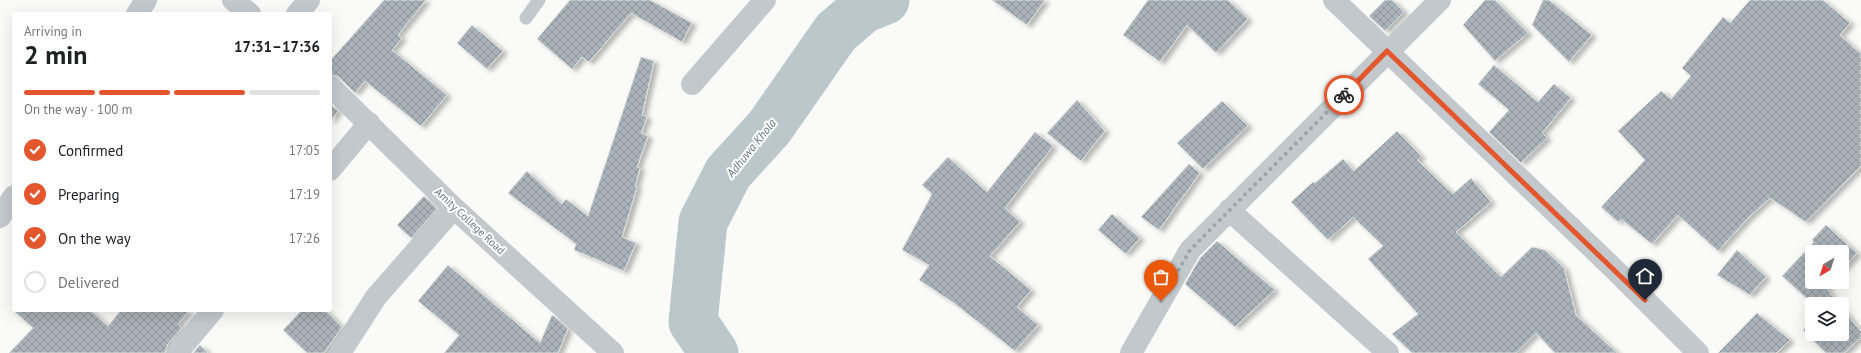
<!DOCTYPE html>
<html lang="en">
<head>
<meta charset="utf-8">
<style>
  :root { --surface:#fff; --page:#f2f2f2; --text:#202124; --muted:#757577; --line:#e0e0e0; --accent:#e4572e }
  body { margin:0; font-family:"PT Sans",sans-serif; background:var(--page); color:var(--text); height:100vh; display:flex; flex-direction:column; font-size:15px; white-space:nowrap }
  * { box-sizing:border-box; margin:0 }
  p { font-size:13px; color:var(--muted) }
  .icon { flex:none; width:22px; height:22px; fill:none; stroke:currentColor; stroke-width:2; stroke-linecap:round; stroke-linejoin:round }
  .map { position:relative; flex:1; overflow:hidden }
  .sheet { position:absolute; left:12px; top:12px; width:320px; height:300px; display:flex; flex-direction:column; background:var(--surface); border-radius:4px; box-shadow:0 4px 16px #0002 }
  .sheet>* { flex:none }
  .needle { width:26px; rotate:219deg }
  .controls { position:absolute; left:1805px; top:245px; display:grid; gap:8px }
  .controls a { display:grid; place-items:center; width:44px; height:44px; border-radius:4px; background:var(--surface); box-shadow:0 4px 16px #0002; font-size:20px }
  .pin { position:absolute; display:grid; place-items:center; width:34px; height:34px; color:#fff; margin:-41px -17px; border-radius:50% 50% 50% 0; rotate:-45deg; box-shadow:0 0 4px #0007 }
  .pin .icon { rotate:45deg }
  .courier { position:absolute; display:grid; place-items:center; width:40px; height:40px; margin:-20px; border:3px solid #e4572e; border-radius:50%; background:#fff; color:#222; box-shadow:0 1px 5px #0007 }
  .headline em { font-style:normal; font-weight:700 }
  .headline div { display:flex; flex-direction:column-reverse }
  .headline { display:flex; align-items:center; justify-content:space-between; height:68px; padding:0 12px }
  h1 { font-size:26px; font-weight:700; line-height:30px }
  .bar { display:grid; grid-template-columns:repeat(4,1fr); gap:6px 4px; align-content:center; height:48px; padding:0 12px }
  .bar i { height:5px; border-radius:3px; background:var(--line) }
  .bar .selected { background:var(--accent) }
  .bar p { grid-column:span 4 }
  ol { padding:0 12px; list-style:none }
  li { display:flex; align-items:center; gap:12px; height:44px }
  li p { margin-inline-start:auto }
  li .icon { padding:4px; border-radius:50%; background:var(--accent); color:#fff; stroke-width:4 }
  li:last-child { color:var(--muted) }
  li i { width:22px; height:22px; border:2px solid var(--line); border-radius:50% }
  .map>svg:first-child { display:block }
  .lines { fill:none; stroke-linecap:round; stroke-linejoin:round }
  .river { stroke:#bbc7cb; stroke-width:49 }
  .building { fill:url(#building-cross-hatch); stroke:#dcdcda; filter:url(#shadow) }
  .service { stroke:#c3c8cc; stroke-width:13 }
  .minor { stroke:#c3c8cc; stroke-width:22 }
  .done { stroke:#99a4ac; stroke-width:4; stroke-dasharray:0 7.2 }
  .route { stroke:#e4572e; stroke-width:5 }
  .labels { text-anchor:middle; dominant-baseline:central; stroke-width:4; stroke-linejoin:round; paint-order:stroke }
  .street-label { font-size:11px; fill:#657683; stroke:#fff }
  .water-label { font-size:12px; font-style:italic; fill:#60757c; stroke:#fff }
</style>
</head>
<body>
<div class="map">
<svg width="1861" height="353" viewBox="0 0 1861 353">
  <defs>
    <pattern id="building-cross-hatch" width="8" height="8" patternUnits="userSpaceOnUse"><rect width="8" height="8" fill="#aab3b9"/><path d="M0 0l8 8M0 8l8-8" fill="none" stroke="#8e969c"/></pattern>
    <filter id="shadow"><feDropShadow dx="4.5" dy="2.5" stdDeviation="2" flood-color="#0004"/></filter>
  </defs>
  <rect width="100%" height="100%" fill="#fafaf8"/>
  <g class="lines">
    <!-- river -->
    <path class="river" d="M 714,353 L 693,322 L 703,222 L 728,173 L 769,128 L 836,32 L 863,9 L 885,0"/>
  </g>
  <!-- building -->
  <path class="building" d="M 384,0 L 426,0 L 398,35 L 402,38 L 392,50 L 447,95 L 421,126 L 365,81 L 355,93 L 339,77 L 330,74 L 330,61 Z
    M 570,0 L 650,0 L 692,23 L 682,42 L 631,13 L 589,62 L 582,57 L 572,69 L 537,39 Z
    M 992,0 L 1045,0 L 1027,25 Z
    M 1148,0 L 1228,0 L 1248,19 L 1216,53 L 1187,25 L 1160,62 L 1123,35 Z
    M 1385,0 L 1392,0 L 1404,12 L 1385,31 L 1369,16 Z
    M 1485,0 L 1495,0 L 1528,33 L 1495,61 L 1463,25 Z
    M 1543,0 L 1549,0 L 1592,35 L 1569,62 L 1532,25 Z
    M 1750,0 L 1823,0 L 1850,23 L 1840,35 L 1861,54 L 1861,166 L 1806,222 L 1770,198 L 1748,218 L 1718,251 L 1678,215 L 1652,244 L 1621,219 L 1618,222 L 1601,207 L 1645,160 L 1618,131 L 1661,91 L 1671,99 L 1691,76 L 1682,68 L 1723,17 L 1730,23 Z
    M 472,25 L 503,51 L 487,69 L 457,43 Z
    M 641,57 L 654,61 L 642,115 L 647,117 L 641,133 L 648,136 L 637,167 L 640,168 L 635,187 L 637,187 L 622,237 L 636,243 L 624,271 L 574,250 L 576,244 L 508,193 L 527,171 L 562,204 L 566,199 L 588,216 Z
    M 1494,65 L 1538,102 L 1554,84 L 1571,98 L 1542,133 L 1547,138 L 1521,163 L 1489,132 L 1509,110 L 1478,84 Z
    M 1077,100 L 1105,131 L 1081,161 L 1047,133 Z
    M 1222,101 L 1248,126 L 1203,169 L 1177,143 Z
    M 330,104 L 338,111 L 330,121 Z
    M 1397,131 L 1421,156 L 1417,160 L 1453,194 L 1471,178 L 1491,202 L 1456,232 L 1501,277 L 1532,247 L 1545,250 L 1564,268 L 1576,315 L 1617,353 L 1555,353 L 1536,333 L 1516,353 L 1412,353 L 1392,334 L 1418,314 L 1368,259 L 1383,246 L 1353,217 L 1328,240 L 1291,202 L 1313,182 L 1315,183 L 1343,159 L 1354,171 Z
    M 1035,132 L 1053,146 L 1005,208 L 1020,222 L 990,256 L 1031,290 L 1017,307 L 1038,325 L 1015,351 L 954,303 L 919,280 L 929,265 L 902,250 L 932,194 L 922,185 L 948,157 L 987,192 Z
    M 1189,164 L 1200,173 L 1159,230 L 1141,217 Z
    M 424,196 L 437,209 L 411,238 L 397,225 Z
    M 1112,214 L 1140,238 L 1126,254 L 1098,230 Z
    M 1826,225 L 1857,253 L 1842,270 L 1842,252 L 1812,252 L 1812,282 L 1831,282 L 1826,288 L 1838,304 L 1813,304 L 1782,276 L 1814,242 L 1812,240 Z
    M 1217,241 L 1275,290 L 1235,327 L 1185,284 L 1200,258 Z
    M 1737,250 L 1766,277 L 1750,295 L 1717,275 Z
    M 448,265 L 540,343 L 552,315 L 554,316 L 568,329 L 558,353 L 444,353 L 459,335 L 418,301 Z
    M 1842,308 L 1861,332 L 1861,337 L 1844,353 L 1826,353 L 1803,330 L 1812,323 L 1812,334 L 1842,334 Z
    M 13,310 L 90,310 L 108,326 L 121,310 L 190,310 L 178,324 L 182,328 L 167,345 L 165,353 L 9,353 L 33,328 Z
    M 302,310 L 325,310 L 342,327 L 324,353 L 307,353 L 283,330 Z
    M 1757,313 L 1790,340 L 1776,353 L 1718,353 Z
    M 200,345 L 208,353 L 193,353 Z"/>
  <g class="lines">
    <!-- service -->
    <path class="service" d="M 526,18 L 539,0"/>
    <!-- minor -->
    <path class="minor" d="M 233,0 L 250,14
      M 1334,0 L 1613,268 L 1698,353
      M 137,14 L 146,0
      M 297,14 L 309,0
      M 692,84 L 765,0
      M 330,86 L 454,208 L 613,353
      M 330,170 L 369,123
      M 1229,210 L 1388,353
      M 0,217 L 14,196
      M 177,353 L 213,310
      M 340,353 L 376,297 L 454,208
      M 1131,353 L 1190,250 L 1440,0"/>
  </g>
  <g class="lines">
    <!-- done -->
    <path class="done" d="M 1161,301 L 1190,250 L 1344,95"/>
    <!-- route -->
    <path class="route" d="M 1344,95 L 1387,51 L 1645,300"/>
  </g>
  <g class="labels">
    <!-- street labels -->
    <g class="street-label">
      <text transform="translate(470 221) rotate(43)">Amity College Road</text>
    </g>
    <!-- water labels -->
    <g class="water-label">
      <text transform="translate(751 148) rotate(-51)">Adhuwa Khola</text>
    </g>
  </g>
</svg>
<div class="controls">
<a><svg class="needle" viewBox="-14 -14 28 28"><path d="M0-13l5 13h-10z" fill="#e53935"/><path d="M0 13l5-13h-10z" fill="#757577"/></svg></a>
<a><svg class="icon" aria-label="layers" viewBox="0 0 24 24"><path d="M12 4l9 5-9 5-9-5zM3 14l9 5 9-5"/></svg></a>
</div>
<div class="pin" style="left:1161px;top:301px;background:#ea580c"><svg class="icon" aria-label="bag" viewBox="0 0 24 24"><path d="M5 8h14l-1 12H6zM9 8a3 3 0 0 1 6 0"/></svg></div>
<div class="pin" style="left:1645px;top:300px;background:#1f2937"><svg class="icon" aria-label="home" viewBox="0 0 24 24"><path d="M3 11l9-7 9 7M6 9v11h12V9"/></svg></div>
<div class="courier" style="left:1344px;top:95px"><svg class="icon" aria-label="bike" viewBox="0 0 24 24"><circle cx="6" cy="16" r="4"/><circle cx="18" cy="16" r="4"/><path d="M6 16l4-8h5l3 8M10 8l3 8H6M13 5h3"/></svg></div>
<section class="sheet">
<div class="headline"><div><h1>2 min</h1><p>Arriving in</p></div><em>17:31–17:36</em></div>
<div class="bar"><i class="selected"></i><i class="selected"></i><i class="selected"></i><i></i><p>On the way · 100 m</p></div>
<ol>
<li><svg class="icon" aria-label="check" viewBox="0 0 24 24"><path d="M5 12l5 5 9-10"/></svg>Confirmed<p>17:05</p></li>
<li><svg class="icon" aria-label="check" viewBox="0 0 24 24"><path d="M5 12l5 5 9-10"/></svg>Preparing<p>17:19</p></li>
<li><svg class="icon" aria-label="check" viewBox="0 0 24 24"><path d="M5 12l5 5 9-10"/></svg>On the way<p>17:26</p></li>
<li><i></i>Delivered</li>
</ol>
</section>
</div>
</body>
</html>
